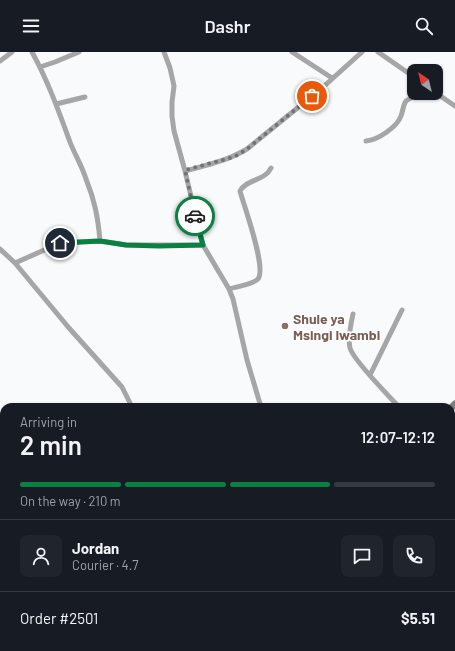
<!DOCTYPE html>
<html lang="en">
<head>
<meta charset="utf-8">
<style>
  :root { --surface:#171b24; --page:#20242c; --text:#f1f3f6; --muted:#9ea1a6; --line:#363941; --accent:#0b8043 }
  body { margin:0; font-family:Barlow,sans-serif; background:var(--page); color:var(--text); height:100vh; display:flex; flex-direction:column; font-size:15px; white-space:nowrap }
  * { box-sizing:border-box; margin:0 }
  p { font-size:13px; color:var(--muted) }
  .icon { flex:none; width:22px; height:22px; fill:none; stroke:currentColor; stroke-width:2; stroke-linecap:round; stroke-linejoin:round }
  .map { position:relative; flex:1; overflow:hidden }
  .details { position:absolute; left:0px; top:351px; width:455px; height:248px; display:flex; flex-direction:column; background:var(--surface); border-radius:12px 12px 0 0; box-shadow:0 1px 3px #0004 }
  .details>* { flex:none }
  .needle { width:26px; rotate:325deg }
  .buttons { position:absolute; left:407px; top:12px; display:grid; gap:8px }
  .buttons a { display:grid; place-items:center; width:36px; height:36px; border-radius:8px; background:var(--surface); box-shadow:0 1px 3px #0004; font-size:20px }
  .pin { position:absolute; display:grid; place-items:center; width:34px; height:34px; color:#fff; margin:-17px; border:2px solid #fff; border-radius:50%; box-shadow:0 1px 4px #0007 }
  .courier { position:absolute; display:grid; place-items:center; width:40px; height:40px; margin:-20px; border:3px solid #0b8043; border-radius:50%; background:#fff; color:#222; box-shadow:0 1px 5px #0007 }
  .summary em { font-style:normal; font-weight:600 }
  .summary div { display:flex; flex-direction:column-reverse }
  .summary { display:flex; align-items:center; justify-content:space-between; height:68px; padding:0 20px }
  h1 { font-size:26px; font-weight:600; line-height:30px }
  .bar { display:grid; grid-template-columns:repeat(4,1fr); gap:6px 4px; align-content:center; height:48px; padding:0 20px }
  .bar i { height:5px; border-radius:3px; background:var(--line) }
  .bar .selected { background:var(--accent) }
  .bar p { grid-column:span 4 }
  .line { display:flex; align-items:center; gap:10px; padding:0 20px; border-top:1px solid var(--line) }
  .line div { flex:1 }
  .round { display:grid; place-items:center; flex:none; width:42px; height:42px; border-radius:8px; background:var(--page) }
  header { display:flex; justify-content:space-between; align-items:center; height:52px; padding:0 20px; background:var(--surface); font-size:18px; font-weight:600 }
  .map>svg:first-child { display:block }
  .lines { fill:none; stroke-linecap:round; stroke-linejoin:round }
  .street { stroke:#a7a6a6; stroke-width:5 }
  .secondary { stroke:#7f7e7e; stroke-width:7 }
  .done { stroke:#717273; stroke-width:4; stroke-dasharray:0 7.2 }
  .route { stroke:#0b8043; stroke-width:5 }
  .education-dot { fill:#8d6e63; stroke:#fff; stroke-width:1.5 }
  .labels { text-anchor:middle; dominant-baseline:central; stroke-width:3.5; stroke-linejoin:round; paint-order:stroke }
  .education-label { font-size:14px; font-weight:bold; fill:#785e54; stroke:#fff; text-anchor:start }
</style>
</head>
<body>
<header><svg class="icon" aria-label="menu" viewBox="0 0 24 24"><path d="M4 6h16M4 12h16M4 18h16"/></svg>Dashr<svg class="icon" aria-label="search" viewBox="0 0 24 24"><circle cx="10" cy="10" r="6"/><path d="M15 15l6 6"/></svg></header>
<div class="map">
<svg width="455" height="599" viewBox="0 0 455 599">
  <rect width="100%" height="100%" fill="#f8fafb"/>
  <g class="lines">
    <!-- street -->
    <path class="street" d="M 32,0 C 48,29 59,60 70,90 C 75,103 82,114 86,127 C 95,149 98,166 100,189
      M 164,0 L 170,16 L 174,34 L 172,50 L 172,64 L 174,79 L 185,119 L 199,178 L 203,193 L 229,237 L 233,247 L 247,308 L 261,355
      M 292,0 L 332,26
      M 378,0 L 414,25
      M 0,9 L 12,0
      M 40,15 L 55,10 L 79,0
      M 436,41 L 455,54
      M 56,52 L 85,45
      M 366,89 C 378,88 397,75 401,64 C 403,59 403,53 406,49 L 418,41
      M 185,119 C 207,113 227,109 247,97 L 322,36 L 362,0
      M 0,197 L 15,211 L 69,276 L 122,335 L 132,355
      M 15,211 L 60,191 L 100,189 L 126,193 L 203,193
      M 229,237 C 235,235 254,232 258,227 C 267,216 244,154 240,139 C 246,127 265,129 271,116
      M 353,262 C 351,271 348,287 350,296 C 353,308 389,344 399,355
      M 370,323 L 402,258
      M 0,388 L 4,389
      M 451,439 L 455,438
      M 0,478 L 4,478
      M 451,506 L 455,505
      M 161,595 L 163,599
      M 269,595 L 271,599
      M 416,595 L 418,599
      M 331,599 L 337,595"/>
    <!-- secondary -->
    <path class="secondary" d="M 451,356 L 455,352
      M 119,599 L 126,595"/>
  </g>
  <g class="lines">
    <!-- done -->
    <path class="done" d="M 195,164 L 185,118 L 234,105 L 247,97 L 312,44"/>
    <!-- route -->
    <path class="route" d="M 60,191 L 100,189 L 126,193 L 159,194 L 203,193 L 195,164"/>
  </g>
  <!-- markers -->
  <circle class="education-dot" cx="285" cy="274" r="4"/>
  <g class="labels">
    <!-- education labels -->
    <g class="education-label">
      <text x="293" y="266">Shule ya<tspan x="293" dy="16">Msingi Iwambi</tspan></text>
    </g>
  </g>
</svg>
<div class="buttons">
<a><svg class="needle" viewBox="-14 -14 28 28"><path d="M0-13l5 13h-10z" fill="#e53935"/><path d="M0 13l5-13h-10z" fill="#9ea1a6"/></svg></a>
</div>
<div class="pin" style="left:312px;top:44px;background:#ea580c"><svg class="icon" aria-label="bag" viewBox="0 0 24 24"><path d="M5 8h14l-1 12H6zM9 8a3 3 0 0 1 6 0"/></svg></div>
<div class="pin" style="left:60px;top:191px;background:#1f2937"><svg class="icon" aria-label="home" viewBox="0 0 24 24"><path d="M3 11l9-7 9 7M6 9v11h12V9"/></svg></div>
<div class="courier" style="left:195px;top:164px"><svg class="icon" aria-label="car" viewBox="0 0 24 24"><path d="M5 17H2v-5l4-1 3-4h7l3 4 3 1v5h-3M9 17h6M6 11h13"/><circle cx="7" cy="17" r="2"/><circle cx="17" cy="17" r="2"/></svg></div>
<section class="details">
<div class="summary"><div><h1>2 min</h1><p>Arriving in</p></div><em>12:07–12:12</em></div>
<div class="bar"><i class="selected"></i><i class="selected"></i><i class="selected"></i><i></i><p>On the way · 210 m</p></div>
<div class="line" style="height:72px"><a class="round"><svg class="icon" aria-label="person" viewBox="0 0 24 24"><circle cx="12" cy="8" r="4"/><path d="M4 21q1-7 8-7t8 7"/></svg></a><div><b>Jordan</b><p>Courier · 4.7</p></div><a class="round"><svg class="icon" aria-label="chat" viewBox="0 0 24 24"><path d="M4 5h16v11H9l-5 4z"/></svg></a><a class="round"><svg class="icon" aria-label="phone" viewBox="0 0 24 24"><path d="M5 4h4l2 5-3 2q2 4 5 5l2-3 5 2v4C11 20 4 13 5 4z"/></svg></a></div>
<div class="line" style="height:52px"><div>Order #2501</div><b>$5.51</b></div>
</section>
</div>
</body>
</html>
